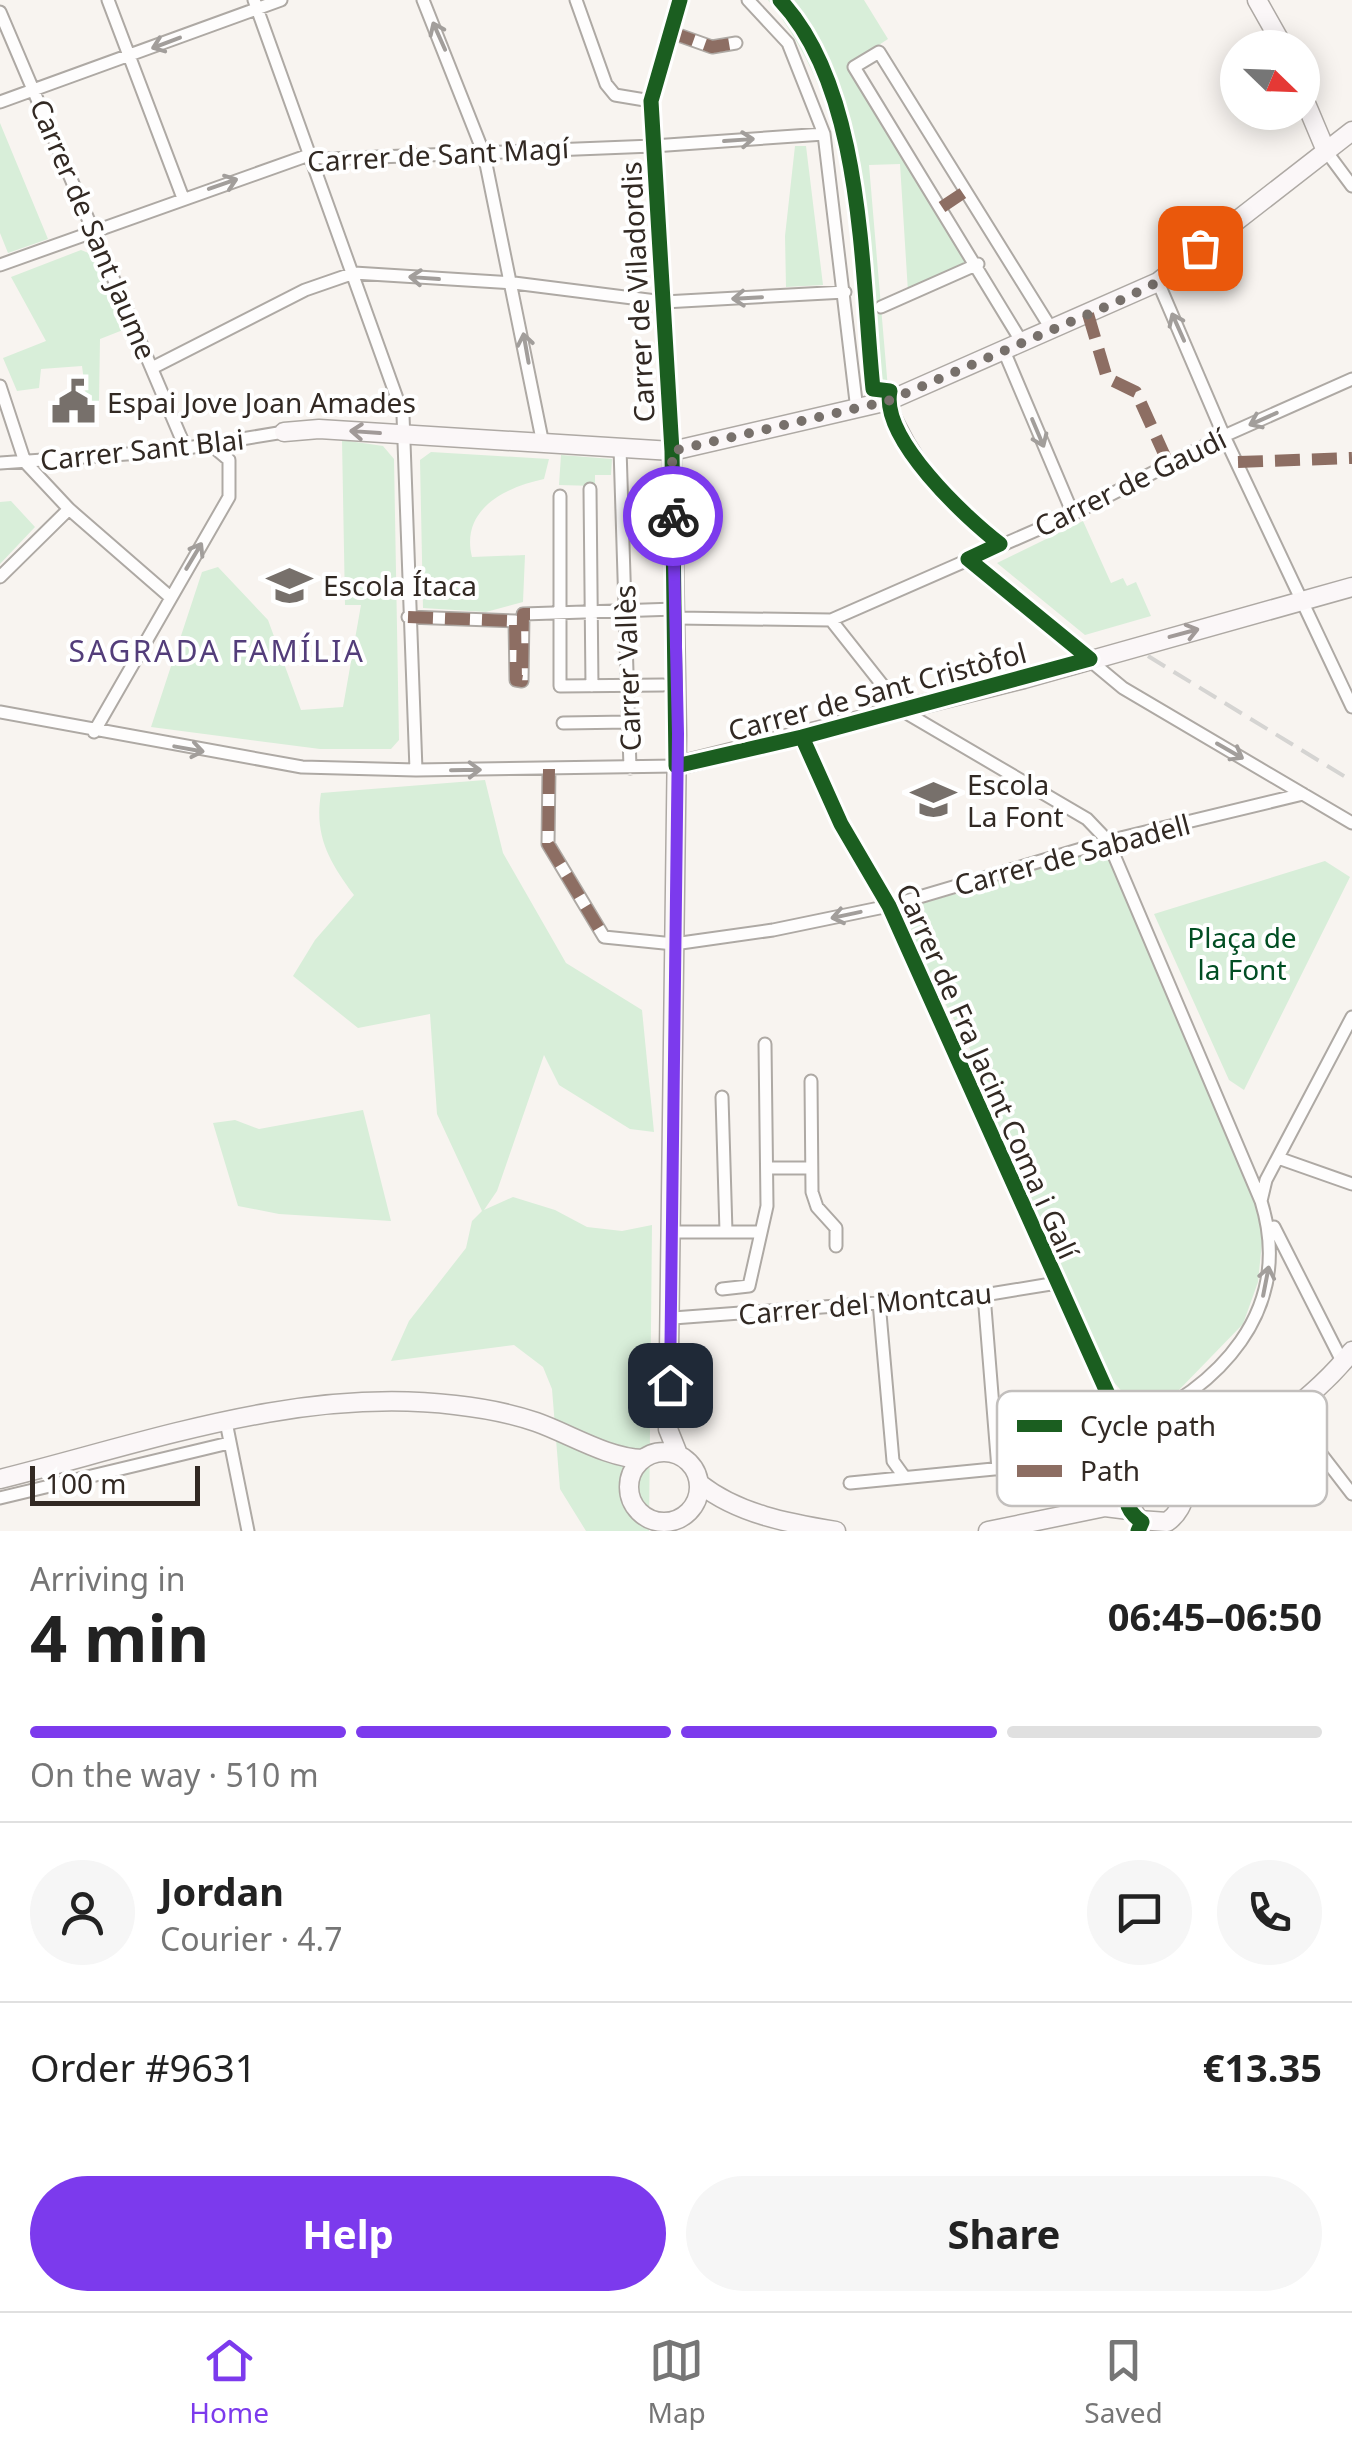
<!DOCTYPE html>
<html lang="en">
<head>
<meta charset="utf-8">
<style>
  :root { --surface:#fff; --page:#f6f6f6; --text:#222; --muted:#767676; --line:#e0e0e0; --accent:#7c3aed }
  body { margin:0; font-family:"Noto Sans",sans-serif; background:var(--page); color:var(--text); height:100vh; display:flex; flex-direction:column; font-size:38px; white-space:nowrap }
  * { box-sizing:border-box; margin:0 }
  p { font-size:32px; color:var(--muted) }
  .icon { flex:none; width:55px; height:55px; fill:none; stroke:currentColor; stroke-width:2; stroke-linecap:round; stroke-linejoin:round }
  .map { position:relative; height:1531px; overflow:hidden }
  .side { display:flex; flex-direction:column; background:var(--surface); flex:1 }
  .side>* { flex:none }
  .needle { width:65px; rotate:113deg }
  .buttons { position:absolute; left:1220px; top:30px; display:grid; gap:20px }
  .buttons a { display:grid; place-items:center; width:100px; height:100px; border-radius:50%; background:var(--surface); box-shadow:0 5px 25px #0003; font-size:50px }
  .scale { position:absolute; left:30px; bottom:25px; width:170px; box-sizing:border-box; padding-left:10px; border:5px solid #322923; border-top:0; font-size:28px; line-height:35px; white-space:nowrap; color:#322923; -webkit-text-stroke:8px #fff; paint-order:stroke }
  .pin { position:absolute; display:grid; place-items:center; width:85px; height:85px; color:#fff; margin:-42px; border-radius:20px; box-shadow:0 5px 15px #0006 }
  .courier { position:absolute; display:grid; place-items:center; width:100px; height:100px; margin:-50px; border:8px solid #7c3aed; border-radius:50%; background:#fff; color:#222; box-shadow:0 2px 12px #0007 }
  .headline em { font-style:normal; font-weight:700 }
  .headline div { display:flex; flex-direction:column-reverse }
  .headline { display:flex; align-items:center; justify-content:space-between; height:170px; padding:0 30px }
  h1 { font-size:65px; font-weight:700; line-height:75px }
  .bar { display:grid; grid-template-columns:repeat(4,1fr); gap:15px 10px; align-content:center; height:120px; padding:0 30px }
  .bar i { height:12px; border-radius:8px; background:var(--line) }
  .bar .on { background:var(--accent) }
  .bar p { grid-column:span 4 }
  .line { display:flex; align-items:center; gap:25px; padding:0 30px; border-top:2px solid var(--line) }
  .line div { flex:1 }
  .round { display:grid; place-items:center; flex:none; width:105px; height:105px; border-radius:52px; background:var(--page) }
  .button { display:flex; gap:20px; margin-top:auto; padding:20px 30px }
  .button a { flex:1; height:115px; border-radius:60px; background:var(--accent); color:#fff; font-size:40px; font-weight:700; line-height:115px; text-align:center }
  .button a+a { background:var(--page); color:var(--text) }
  .tab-bar { display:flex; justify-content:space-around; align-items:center; height:140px; border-top:2px solid var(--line); background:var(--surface); font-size:28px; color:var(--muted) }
  .tab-bar a { display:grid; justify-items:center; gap:5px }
  .tab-bar .on { color:var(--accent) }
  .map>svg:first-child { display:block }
  .green { fill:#d8eed9 }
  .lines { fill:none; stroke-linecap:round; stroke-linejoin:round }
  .street-casing { stroke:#aea9a4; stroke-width:15 }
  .secondary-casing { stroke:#aea9a4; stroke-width:21 }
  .street { stroke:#fefdfd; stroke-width:11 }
  .secondary { stroke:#fbf7f8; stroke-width:18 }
  .rail { stroke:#d5d4d2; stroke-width:4; stroke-dasharray:20 10; stroke-linecap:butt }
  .quiet { stroke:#8d6e63; stroke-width:12; stroke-dasharray:25 12; stroke-linecap:butt }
  .cycleway-casing { stroke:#fff; stroke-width:21 }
  .cycleway { stroke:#1b5e20; stroke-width:15 }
  .oneway { stroke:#a29e9b }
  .oneway2 { stroke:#a19a98 }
  .done { stroke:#77706b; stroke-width:10; stroke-dasharray:0 18 }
  .route { stroke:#7c3aed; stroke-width:12 }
  .labels { text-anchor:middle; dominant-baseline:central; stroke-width:8; stroke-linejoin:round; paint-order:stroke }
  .street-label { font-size:28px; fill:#322923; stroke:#fff }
  .poi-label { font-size:28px; fill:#322923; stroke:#fff; text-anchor:start }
  .park-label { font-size:28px; fill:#014e23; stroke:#fff }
  .neighbourhood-label { font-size:30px; letter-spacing:2.5px; fill:#533d7a; stroke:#fff }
  .key { fill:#fff; stroke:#c2bfbd; stroke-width:2.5 }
  .key-label { font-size:28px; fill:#322923 }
</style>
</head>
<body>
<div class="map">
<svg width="1352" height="1531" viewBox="0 0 1352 1531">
  <rect width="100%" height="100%" fill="#f8f4f0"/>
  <!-- green -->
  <path class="green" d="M 768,0 L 864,0 L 888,39 L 848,65 L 971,263 L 908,292 L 900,164 L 869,165 L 888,389 L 866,386 C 854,249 858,112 768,0 Z
    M 0,123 L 48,239 L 8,253 L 0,233 Z
    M 795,146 L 806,146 L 823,285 L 786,287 L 785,236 Z
    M 81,250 L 91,254 L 123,330 L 100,339 L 99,401 L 87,404 L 82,366 L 41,369 L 39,388 L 17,391 L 3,358 L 46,341 L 11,277 Z
    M 342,440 L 383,446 L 394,459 L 399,740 L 391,749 L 320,749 L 151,727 L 202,572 L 218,567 L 268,620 L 301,710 L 343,707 L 361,605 L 345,605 Z
    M 431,452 L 549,459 L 544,479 C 506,487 460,509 472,557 L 525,555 L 523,602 L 486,612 L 423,608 L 420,460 Z
    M 561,455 L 612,459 L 611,475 L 595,475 L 595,486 L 559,485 Z
    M 11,501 L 35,527 L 0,564 L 0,502 Z
    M 1083,521 L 1111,583 L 1123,578 L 1127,586 L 1136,582 L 1151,616 L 1085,635 L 997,563 Z
    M 485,780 L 503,853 L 566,963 L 642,1010 L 654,1132 L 630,1129 L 559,1085 L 544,1055 L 497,1191 L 484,1210 L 513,1197 L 555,1210 L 587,1227 L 622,1231 L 652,1225 L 649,1531 L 586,1531 L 560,1489 L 552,1389 L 543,1367 L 514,1345 L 391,1361 L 409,1321 L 466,1248 L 472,1221 L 482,1211 L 437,1114 L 430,1014 L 358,1028 L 293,976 L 315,940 L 354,895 C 329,861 314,836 321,793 Z
    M 1107,849 L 1260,1211 L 1262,1242 L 1258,1282 L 1243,1324 L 1177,1392 L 1150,1402 L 1126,1396 L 1111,1379 L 971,1074 L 971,1051 L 907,933 L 917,905 Z
    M 1325,861 L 1350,877 L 1244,1090 L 1229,1080 L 1154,914 Z
    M 363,1110 L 391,1221 L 279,1214 L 238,1206 L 213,1123 L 235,1120 L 259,1129 Z"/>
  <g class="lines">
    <defs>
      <path id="street" d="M 108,0 L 183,198
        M 254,0 L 403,415 L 416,770
        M 423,0 L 484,154 L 543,444
        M 576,0 L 606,84 L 615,95 L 651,101
        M 748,0 L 788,43 L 824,134 L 857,410
        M 0,12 L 185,447
        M 670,32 L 712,47 L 736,43
        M 0,102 L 281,0
        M 1326,151 L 1352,186
        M 0,265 L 309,155 L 328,159 L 653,146 L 824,134
        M 1158,282 L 1224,436 L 1352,707
        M 881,307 L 978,264
        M 1023,344 L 854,67 L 879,52 L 1052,330
        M 1004,351 L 1073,514
        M 154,367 L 305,290 L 354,273 L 514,283 L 664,302 L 845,292
        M 0,386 L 25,462 L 69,509 L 169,596
        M 888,401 C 913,461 948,505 1000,544
        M 620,448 L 630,768
        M 672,451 L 651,101 L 680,0
        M 0,463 L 169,451 L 284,432
        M 590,489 L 592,686
        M 560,496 L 560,686 L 663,685
        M 968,559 L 1123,688 L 1352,823
        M 0,577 L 69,509
        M 408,617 L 515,621 L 516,680 L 522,681 L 523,614 L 676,609
        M 676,618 L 831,620 L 1073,514 L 1224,436 L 1352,379
        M 831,620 L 903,711 L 1087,819 L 1108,841 L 1261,1201 C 1295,1311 1219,1389 1123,1429
        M 0,712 L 302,767 L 416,770 L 676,766
        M 563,723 L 629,722
        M 94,732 L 229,497 L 229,460 L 210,444
        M 802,737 L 841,824 L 889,906 L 1107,1391 L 1133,1450 L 1132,1474
        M 549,769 L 548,844 L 604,937 L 674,944 L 773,930 L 889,906 L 1108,841 L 1303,794
        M 811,1081 L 812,1192 L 817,1207 L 836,1228 L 836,1246
        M 722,1097 L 726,1232
        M 1281,1159 L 1352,1184
        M 767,1168 L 809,1168
        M 1261,1201 L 1266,1180 L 1352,1017
        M 1274,1227 L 1343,1363
        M 672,1232 L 760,1232
        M 722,1289 L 749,1286 L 767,1206 L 765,1044
        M 984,1295 L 998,1469
        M 879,1302 L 893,1461 L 903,1475
        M 673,1318 L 984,1295 L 1057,1283
        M 1288,1411 L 1352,1494
        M 226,1422 L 248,1531
        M 850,1483 L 1096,1459 L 1106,1452 L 1119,1421
        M 0,1498 L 229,1443"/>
      <path id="secondary" d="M 1257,0 L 1284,48
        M 1302,94 L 1326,151
        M 284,432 L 319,429 L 672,451 L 888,401 L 1158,282 L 1352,131
        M 672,451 L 677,735 L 668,1429 L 678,1454
        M 676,766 L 1024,679 L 1352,587
        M629 1487a35 35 0 1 1 70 0a35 35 0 1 1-70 0Z
        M 0,1479 C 148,1442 301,1386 455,1405 C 482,1408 510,1413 536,1422 C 570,1434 607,1458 643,1459
        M 700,1484 C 738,1514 788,1523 836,1531
        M 1125,1498 L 1139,1520 L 1167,1522 C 1188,1508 1183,1484 1200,1465
        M 1105,1507 C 1123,1495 1126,1477 1143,1466 C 1162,1462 1177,1472 1196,1466 C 1246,1451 1320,1392 1352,1351
        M 988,1531 L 1105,1507 L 1129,1510"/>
    </defs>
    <!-- street casing -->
    <use href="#street" class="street-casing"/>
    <!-- secondary casing -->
    <use href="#secondary" class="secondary-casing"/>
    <!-- street -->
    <use href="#street" class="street"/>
    <!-- secondary -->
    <use href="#secondary" class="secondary"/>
    <!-- rail -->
    <path class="rail" d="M 1148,656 L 1352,781"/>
    <!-- quiet -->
    <path class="quiet" d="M 670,32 L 712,47 L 736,43
      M 942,207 L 966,191
      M 1088,314 L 1107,378 L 1136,392 L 1169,465
      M 1238,462 L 1352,458
      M 408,617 L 515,621 L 516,680 L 522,681 L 523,614 L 530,614
      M 549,769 L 548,844 L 604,937"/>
    <defs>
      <path id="cycleway" d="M 680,0 L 651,101 L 672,451 L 676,766 L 802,737 L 1090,659
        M 780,0 C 864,89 861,272 873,389 L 890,391 C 880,438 966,518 1000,544
        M 1000,544 L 968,559 L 1090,659
        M 802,737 L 841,824 L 889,906 L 1133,1450 C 1135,1478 1112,1502 1142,1522 L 1138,1531"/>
    </defs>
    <!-- cycleway casing -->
    <use href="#cycleway" class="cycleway-casing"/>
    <!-- cycleway -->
    <use href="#cycleway" class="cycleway"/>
  </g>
  <!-- one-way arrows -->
  <defs><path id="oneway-shaft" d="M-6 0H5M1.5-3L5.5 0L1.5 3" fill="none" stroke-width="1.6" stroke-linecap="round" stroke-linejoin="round" transform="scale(2.5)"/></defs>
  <g class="oneway">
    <use href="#oneway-shaft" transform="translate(439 36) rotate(-114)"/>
    <use href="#oneway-shaft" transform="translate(166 43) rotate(159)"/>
    <use href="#oneway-shaft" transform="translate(739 140) rotate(-4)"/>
    <use href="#oneway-shaft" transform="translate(223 184) rotate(-19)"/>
    <use href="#oneway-shaft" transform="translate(424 278) rotate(-176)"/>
    <use href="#oneway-shaft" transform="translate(747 298) rotate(177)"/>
    <use href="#oneway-shaft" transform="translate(1178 327) rotate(-114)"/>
    <use href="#oneway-shaft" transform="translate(526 348) rotate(-100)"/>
    <use href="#oneway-shaft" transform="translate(1263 419) rotate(156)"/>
    <use href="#oneway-shaft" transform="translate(1038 433) rotate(67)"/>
    <use href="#oneway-shaft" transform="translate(194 556) rotate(-59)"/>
    <use href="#oneway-shaft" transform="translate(189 749) rotate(10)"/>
    <use href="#oneway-shaft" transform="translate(1230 751) rotate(30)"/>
    <use href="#oneway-shaft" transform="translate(466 770) rotate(-1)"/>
    <use href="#oneway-shaft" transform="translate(846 915) rotate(168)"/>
    <use href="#oneway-shaft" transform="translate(1266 1281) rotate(-79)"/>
  </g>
  <g class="oneway2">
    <use href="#oneway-shaft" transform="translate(365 432) rotate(-176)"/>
    <use href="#oneway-shaft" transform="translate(1184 633) rotate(-15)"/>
  </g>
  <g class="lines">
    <!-- done -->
    <path class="done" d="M 673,516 L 672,451 L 888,401 L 1121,300 L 1158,282 L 1200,248"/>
    <!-- route -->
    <path class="route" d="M 670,1385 L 678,734 L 673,516"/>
  </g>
  <!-- icons -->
  <defs>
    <symbol id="civic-bare" viewBox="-9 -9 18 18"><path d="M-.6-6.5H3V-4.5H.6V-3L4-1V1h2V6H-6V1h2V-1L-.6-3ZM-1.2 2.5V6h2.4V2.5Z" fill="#77706b" stroke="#fff" stroke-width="2.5" paint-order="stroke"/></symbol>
    <symbol id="school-bare" viewBox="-9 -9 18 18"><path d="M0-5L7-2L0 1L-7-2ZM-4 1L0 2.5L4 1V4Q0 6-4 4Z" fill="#77706b" stroke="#fff" stroke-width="2.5" paint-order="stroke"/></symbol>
  </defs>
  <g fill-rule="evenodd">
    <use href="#civic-bare" x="42" y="370" width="63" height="63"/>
    <use href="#school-bare" x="258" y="554" width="63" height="63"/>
    <use href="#school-bare" x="902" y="768" width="63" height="63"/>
  </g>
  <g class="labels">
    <!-- street labels -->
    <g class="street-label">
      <text transform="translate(438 154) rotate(-3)">Carrer de Sant Magí</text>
      <text transform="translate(94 229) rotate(67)">Carrer de Sant Jaume</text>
      <text transform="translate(637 292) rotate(-93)">Carrer de Viladordis</text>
      <text transform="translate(142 449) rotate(-6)">Carrer Sant Blai</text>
      <text transform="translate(1130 482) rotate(-26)">Carrer de Gaudí</text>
      <text transform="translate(627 668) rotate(-92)">Carrer Vallès</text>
      <text transform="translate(877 691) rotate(-15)">Carrer de Sant Cristòfol</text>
      <text transform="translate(1072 854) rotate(-15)">Carrer de Sabadell</text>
      <text transform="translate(988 1071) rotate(66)">Carrer de Fra Jacint Coma i Galí</text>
      <text transform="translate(865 1303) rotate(-5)">Carrer del Montcau</text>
    </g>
    <!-- poi labels -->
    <g class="poi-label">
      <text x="107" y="402">Espai Jove Joan Amades</text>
      <text x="323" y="585">Escola Ítaca</text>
      <text x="967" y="784">Escola<tspan x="967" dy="32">La Font</tspan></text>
    </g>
    <!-- park labels -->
    <g class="park-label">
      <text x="1242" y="937">Plaça de<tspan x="1242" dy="32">la Font</tspan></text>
    </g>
    <!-- neighbourhood labels -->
    <g class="neighbourhood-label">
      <text x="217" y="650">SAGRADA FAMÍLIA</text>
    </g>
  </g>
  <!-- legend -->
  <rect x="997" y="1391" width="330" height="115" rx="15" class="key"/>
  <rect x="1017" y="1420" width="45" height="12" fill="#1b5e20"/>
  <rect x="1017" y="1465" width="45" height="12" fill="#8d6e63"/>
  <g class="key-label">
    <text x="1080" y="1436">Cycle path</text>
    <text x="1080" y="1481">Path</text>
  </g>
</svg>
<div class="buttons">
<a><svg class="needle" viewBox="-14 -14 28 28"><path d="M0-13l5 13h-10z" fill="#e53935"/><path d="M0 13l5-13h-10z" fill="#767676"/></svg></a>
</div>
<div class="scale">100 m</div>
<div class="pin" style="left:1200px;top:248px;background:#ea580c"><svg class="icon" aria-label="bag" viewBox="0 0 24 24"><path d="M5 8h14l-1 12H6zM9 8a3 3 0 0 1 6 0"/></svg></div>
<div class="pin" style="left:670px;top:1385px;background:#1f2937"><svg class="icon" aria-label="home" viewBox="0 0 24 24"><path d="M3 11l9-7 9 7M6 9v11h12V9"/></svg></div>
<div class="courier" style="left:673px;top:516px"><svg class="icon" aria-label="bike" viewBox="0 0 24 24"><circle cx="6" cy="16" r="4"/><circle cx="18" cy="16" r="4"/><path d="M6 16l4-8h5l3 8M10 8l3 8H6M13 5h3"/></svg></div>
</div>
<section class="side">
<div class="headline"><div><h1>4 min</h1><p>Arriving in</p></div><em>06:45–06:50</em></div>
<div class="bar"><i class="on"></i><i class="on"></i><i class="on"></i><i></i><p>On the way · 510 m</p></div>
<div class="line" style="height:180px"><a class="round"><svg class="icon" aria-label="person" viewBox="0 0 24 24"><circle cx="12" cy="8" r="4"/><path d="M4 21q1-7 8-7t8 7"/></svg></a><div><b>Jordan</b><p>Courier · 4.7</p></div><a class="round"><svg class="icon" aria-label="chat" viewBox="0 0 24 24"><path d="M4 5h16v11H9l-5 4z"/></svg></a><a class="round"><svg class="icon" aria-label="phone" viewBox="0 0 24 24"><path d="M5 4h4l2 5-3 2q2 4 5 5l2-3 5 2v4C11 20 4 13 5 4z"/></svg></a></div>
<div class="line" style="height:130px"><div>Order #9631</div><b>€13.35</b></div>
<div class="button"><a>Help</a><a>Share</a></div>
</section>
<nav class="tab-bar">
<a class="on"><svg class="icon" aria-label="home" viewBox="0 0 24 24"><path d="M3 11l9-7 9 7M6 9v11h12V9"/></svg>Home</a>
<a><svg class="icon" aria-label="map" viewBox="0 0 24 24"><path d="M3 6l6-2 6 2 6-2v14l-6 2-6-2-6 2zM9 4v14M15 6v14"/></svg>Map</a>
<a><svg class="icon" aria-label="saved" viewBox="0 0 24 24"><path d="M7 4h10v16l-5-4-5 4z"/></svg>Saved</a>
</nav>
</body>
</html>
